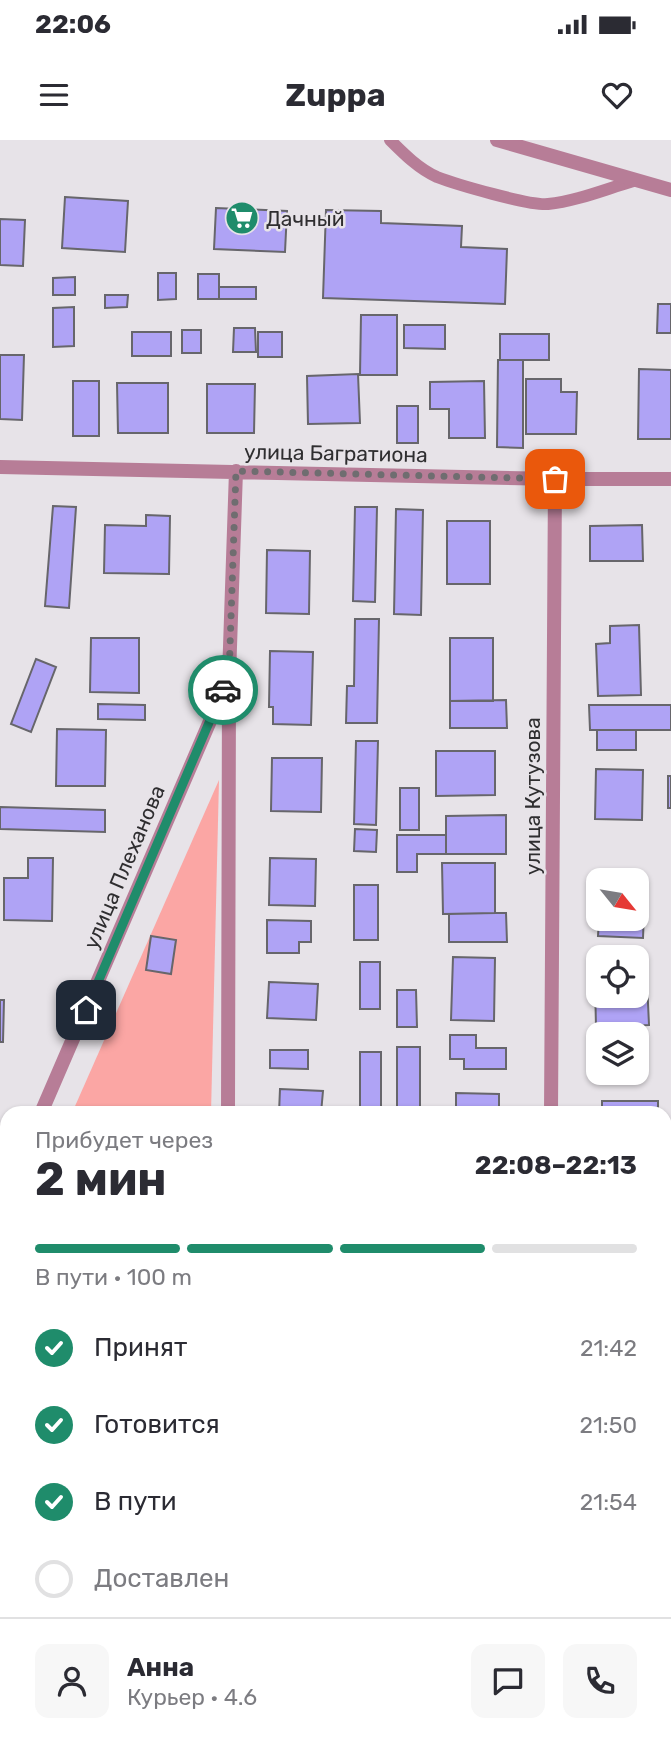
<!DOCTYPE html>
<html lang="ru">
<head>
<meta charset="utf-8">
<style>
  :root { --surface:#fff; --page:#f7f7f7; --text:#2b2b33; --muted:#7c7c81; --line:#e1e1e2; --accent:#1f8c6b }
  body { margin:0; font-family:Rubik,sans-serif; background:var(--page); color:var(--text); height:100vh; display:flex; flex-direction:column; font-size:26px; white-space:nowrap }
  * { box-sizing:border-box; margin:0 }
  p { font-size:23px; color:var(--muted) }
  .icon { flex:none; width:38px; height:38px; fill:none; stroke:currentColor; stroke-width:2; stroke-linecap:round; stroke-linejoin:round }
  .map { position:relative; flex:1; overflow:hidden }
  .drawer { position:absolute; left:0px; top:966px; width:672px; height:651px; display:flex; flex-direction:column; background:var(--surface); border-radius:21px 21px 0 0; box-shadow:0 2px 5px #0004 }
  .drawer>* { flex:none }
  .needle { width:46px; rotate:120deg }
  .controls { position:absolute; left:586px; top:728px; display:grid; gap:14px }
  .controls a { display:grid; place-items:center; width:63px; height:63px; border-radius:14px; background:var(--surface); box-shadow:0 2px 5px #0004; font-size:35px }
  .pin { position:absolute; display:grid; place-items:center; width:60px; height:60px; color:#fff; margin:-30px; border-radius:14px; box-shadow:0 4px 10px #0006 }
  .courier { position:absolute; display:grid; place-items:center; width:70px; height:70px; margin:-35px; border:5px solid #1f8c6b; border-radius:50%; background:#fff; color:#222; box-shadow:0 2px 9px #0007 }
  .head em { font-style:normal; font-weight:700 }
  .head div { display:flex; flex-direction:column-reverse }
  .head { display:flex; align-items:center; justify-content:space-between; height:119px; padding:0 35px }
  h1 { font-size:46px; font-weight:700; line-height:52px }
  .bar { display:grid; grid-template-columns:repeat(4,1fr); gap:10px 7px; align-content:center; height:84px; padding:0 35px }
  .bar i { height:9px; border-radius:5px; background:var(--line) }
  .bar .active { background:var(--accent) }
  .bar p { grid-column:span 4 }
  .line { display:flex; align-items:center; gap:18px; padding:0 35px; border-top:2px solid var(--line) }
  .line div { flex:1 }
  .round { display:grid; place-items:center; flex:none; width:74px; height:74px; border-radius:14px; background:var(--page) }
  ol { padding:0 35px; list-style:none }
  li { display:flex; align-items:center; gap:21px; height:77px }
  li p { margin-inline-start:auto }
  li .icon { padding:7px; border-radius:50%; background:var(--accent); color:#fff; stroke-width:4 }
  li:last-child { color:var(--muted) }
  li i { width:38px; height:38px; border:4px solid var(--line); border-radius:50% }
  .status { display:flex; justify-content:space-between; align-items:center; height:49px; padding:0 35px; background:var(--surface); direction:ltr }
  .status svg { height:19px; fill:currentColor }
  header { display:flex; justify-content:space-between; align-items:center; height:91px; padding:0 35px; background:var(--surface); font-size:32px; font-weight:700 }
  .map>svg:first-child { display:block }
  .green { fill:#fba6a4 }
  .building { fill:#afa3f5; stroke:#67666b; stroke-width:2 }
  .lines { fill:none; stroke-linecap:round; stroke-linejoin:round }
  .service { stroke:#b77d97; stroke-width:12 }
  .minor { stroke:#b77d97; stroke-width:14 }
  .tertiary { stroke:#b77d97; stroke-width:14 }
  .done { stroke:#6f6d70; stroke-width:7; stroke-dasharray:0 12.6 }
  .route { stroke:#1f8c6b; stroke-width:9 }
  .labels { text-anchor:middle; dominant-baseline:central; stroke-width:5; stroke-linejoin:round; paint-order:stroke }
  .poi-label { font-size:21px; fill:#2f2e30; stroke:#e7e3e8; text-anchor:start }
  .street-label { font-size:21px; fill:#2f2e30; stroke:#e7e3e8 }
</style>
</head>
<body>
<div class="status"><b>22:06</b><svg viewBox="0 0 49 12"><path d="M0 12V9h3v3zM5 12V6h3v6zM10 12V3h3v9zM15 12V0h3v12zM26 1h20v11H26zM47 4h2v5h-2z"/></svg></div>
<header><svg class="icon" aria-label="menu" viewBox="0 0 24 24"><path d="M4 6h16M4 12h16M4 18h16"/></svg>Zuppa<svg class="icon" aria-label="heart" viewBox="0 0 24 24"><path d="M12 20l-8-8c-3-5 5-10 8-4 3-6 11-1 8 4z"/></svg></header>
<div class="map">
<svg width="671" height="1617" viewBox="0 0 671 1617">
  <rect width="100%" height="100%" fill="#e7e3e8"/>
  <!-- green -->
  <path class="green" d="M 219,640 L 211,973 L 72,973 Z"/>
  <!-- building -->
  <path class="building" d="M 65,57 L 128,61 L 125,112 L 62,108 Z
    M 216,68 L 287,71 L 285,112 L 214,109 Z
    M 326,70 L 381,71 L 381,83 L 462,86 L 461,107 L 507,109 L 505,164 L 323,158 Z
    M 0,79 L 25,80 L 23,126 L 0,125 Z
    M 158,133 L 176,133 L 176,159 L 158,160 Z
    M 198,134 L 219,134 L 219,159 L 198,159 Z
    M 75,137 L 75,155 L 53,155 L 53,138 Z
    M 219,147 L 256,147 L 256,159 L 219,159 Z
    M 105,155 L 128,155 L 127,167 L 105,168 Z
    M 658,164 L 671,164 L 671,193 L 657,193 Z
    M 74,167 L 74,206 L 53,207 L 53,168 Z
    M 361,175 L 397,175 L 397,235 L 360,235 Z
    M 404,185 L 445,185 L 445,209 L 404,208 Z
    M 234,188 L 255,188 L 256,212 L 233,212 Z
    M 182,190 L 201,190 L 201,213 L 182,213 Z
    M 132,192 L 171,192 L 171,216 L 132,216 Z
    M 258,192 L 282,192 L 282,217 L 258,217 Z
    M 500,194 L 549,194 L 549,220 L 500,220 Z
    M 0,215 L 24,215 L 22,280 L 0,279 Z
    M 498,220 L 523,220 L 523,308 L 497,307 Z
    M 639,229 L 671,230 L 671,299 L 638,299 Z
    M 358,234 L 360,283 L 308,284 L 307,236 Z
    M 526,239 L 561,239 L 561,252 L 577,252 L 576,294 L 526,294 Z
    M 73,241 L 99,241 L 99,296 L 73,296 Z
    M 484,241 L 485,298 L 449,298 L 449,269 L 430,269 L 430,242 Z
    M 117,243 L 168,243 L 168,293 L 118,293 Z
    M 207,244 L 255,244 L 254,293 L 207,293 Z
    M 397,266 L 418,266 L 418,303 L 397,303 Z
    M 53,366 L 76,367 L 69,468 L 45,466 Z
    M 355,367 L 377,367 L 375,462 L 353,461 Z
    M 396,369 L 423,370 L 421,475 L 394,474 Z
    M 146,375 L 170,376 L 169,434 L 104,433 L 105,385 L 146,386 Z
    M 447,381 L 490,381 L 490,444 L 447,444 Z
    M 642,385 L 643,421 L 590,421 L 590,386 Z
    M 267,410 L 310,411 L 309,474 L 266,473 Z
    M 355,479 L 379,479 L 377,583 L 346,583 L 347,546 L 354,546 Z
    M 639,485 L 641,555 L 598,556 L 596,504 L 610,503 L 610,486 Z
    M 91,498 L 139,498 L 139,553 L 90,552 Z
    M 450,498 L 493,498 L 493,561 L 450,561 Z
    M 270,511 L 313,512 L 311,585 L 273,584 L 273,567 L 269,567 Z
    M 36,519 L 56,527 L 31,592 L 11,584 Z
    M 506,560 L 507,588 L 450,588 L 450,561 Z
    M 98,564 L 145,565 L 145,580 L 98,579 Z
    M 589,565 L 671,565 L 671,590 L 590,590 Z
    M 57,589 L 106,590 L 105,646 L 56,646 Z
    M 597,590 L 636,590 L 636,610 L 597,610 Z
    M 356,601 L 378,601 L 376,685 L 354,684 Z
    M 436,611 L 495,611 L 495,655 L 436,656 Z
    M 272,618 L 322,618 L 321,672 L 271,671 Z
    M 596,629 L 643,630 L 642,680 L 595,679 Z
    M 668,636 L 671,636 L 671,668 L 668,668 Z
    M 400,648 L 419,648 L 419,690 L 400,690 Z
    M 0,667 L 105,670 L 105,692 L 0,689 Z
    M 506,675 L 506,714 L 446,714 L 446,676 Z
    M 355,689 L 377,690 L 376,712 L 354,711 Z
    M 397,695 L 446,695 L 446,714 L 417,714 L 417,732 L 397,732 Z
    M 28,718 L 53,718 L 52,781 L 4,780 L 4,738 L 28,738 Z
    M 270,718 L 316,719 L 315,766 L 269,765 Z
    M 442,723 L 495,723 L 495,773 L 443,774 Z
    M 354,745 L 378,745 L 378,800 L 354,800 Z
    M 637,745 L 645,745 L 643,798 L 598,796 L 599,779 L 637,779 Z
    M 495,773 L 506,773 L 507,802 L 449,802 L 449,774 Z
    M 267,780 L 311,781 L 311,802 L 299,802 L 299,813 L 267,813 Z
    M 151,796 L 176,800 L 171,834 L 146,830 Z
    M 453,817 L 495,818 L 494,881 L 451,880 Z
    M 360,822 L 380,822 L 380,869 L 360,869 Z
    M 637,841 L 647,841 L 649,885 L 596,887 L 595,842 L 598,842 L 598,856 L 637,856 Z
    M 269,842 L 318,844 L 316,880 L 267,878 Z
    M 397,850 L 416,850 L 417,887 L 397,887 Z
    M 0,860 L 4,860 L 3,902 L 0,902 Z
    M 450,895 L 476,895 L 476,908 L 506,908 L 506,929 L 464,929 L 464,919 L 450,919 Z
    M 397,907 L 420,907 L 420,973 L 397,973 Z
    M 270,910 L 308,910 L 308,929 L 270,928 Z
    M 360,912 L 381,912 L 381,973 L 360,973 Z
    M 280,949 L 323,951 L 321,973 L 279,973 Z
    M 456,953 L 499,954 L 499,973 L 456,973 Z
    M 602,961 L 658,961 L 658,973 L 602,973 Z
    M 0,1218 L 7,1218 L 7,1232 L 0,1232 Z
    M 665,1226 L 671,1226 L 671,1250 L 665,1250 Z
    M 665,1268 L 671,1268 L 671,1292 L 665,1292 Z
    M 7,1455 L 7,1509 L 0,1509 L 0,1456 Z
    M 665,1561 L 671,1561 L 671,1583 L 665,1583 Z
    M 32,1610 L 56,1610 L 56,1617 L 32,1617 Z
    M 76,1610 L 113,1610 L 113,1617 L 76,1617 Z
    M 113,1610 L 175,1610 L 175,1617 L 113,1617 Z
    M 278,1610 L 319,1610 L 319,1617 L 278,1617 Z
    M 448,1610 L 492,1610 L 492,1617 L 448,1617 Z"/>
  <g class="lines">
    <!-- service -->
    <path class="service" d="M 390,0 C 404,14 419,29 437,37 C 455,44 530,66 548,64 C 578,61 608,48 637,40"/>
    <!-- minor -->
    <path class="minor" d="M 0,327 L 555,339 L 671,339
      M 41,973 L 226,544
      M 228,973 L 229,536 L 236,331
      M 551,973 L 555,339
      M 0,1068 L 7,1053
      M 665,1068 L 671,1068
      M 665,1442 L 671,1442
      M 553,1610 L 553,1617
      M 226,1617 L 226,1610"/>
    <!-- tertiary -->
    <path class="tertiary" d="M 497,0 L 671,50"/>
  </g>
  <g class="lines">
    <!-- done -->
    <path class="done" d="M 223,550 L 229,536 L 236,331 L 555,339"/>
    <!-- route -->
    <path class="route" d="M 86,870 L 223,550"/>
  </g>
  <!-- icons -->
  <defs>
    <symbol id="supermarket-disc" viewBox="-11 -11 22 22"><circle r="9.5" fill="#1f8c6b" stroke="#e7e3e8"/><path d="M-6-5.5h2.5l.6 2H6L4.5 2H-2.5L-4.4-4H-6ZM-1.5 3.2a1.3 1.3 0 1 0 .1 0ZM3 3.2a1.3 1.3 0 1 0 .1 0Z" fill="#fff"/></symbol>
  </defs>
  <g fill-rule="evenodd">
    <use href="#supermarket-disc" x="223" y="59" width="38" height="38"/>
  </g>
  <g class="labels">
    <!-- poi labels -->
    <g class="poi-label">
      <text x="266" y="78">Дачный</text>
    </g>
    <!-- street labels -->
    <g class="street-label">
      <text transform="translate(336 313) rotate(1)">улица Багратиона</text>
      <text transform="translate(532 656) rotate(-90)">улица Кутузова</text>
      <text transform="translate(124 727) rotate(-67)">улица Плеханова</text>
    </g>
  </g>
</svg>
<div class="controls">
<a><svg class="needle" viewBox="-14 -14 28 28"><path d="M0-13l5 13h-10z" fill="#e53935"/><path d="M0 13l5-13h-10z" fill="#7c7c81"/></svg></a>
<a><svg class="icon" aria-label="locate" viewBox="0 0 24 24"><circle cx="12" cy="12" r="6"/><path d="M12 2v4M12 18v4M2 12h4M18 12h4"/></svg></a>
<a><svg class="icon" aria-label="layers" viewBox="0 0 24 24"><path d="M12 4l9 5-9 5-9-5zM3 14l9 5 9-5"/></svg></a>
</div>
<div class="pin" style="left:555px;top:339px;background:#ea580c"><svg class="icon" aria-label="bag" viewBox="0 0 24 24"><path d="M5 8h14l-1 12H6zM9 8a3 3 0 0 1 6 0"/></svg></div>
<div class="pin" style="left:86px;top:870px;background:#1f2937"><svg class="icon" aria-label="home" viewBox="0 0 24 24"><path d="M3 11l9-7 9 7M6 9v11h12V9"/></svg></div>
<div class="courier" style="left:223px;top:550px"><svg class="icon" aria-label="car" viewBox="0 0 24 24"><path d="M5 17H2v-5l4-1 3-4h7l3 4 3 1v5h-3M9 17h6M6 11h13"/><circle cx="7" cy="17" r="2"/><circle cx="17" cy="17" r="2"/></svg></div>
<section class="drawer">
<div class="head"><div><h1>2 мин</h1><p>Прибудет через</p></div><em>22:08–22:13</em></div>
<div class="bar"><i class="active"></i><i class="active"></i><i class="active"></i><i></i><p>В пути · 100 m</p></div>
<ol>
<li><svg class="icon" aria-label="check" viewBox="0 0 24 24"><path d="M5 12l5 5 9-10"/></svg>Принят<p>21:42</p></li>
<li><svg class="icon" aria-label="check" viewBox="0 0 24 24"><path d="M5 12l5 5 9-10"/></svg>Готовится<p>21:50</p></li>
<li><svg class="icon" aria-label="check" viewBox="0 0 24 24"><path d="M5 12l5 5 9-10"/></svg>В пути<p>21:54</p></li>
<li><i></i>Доставлен</li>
</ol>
<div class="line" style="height:126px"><a class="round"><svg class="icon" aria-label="person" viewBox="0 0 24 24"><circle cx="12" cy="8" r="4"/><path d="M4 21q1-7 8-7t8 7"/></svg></a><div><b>Анна</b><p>Курьер · 4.6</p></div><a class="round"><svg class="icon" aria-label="chat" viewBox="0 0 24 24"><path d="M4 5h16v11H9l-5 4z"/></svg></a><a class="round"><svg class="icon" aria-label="phone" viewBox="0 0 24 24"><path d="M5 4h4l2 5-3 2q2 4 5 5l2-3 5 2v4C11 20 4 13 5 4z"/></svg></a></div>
</section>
</div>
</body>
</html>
